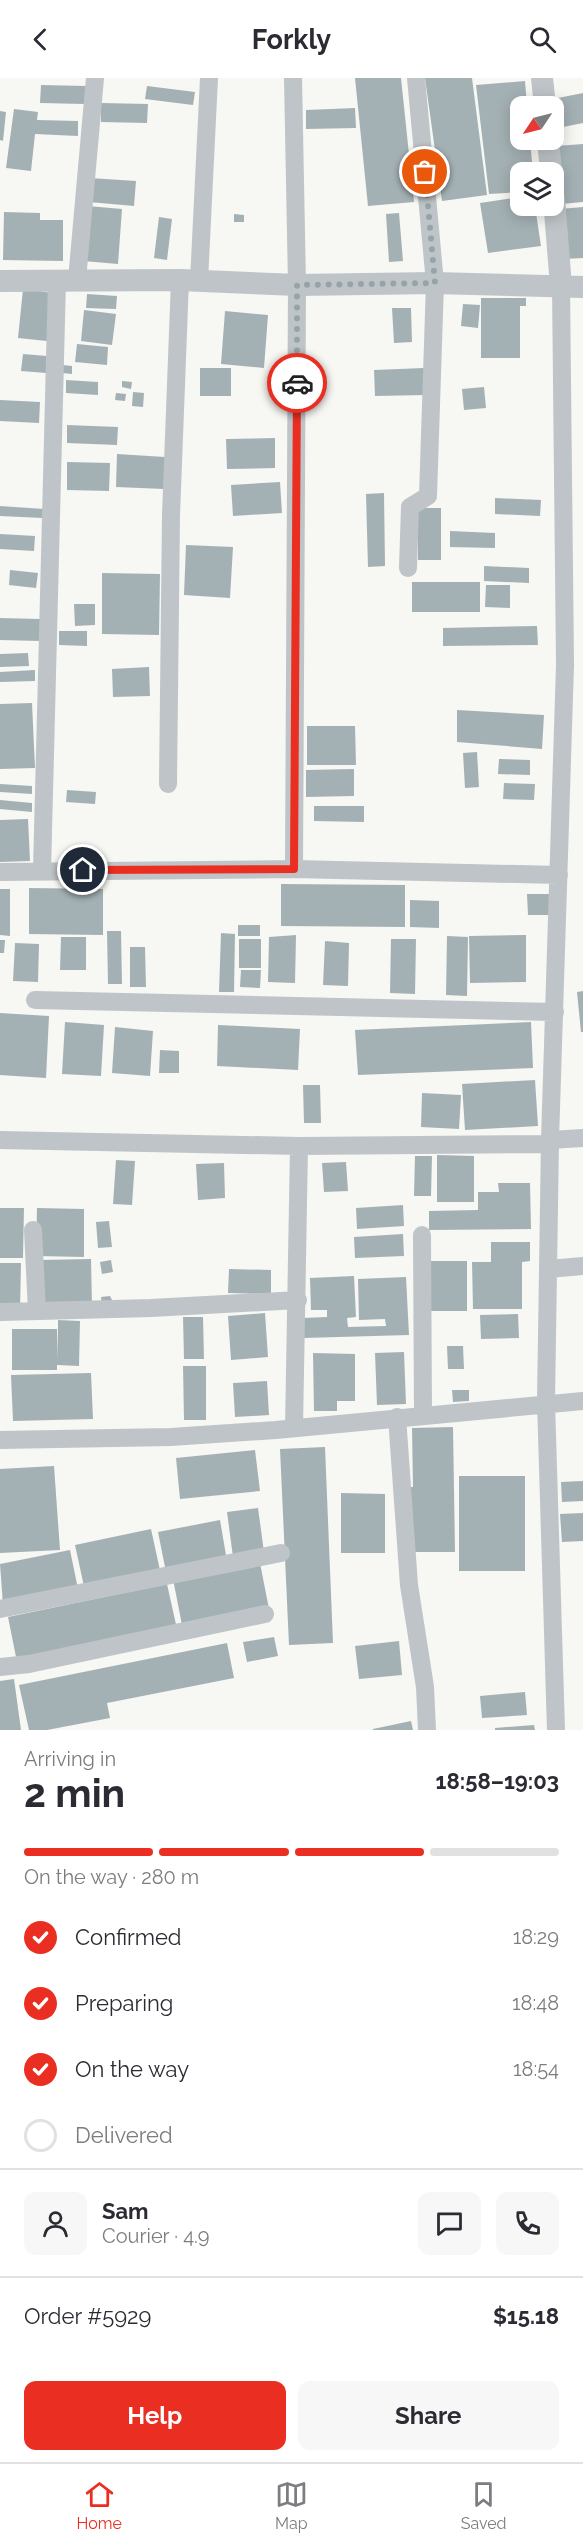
<!DOCTYPE html>
<html lang="en">
<head>
<meta charset="utf-8">
<style>
  :root { --surface:#fff; --page:#f7f7f7; --text:#2b2b33; --muted:#7c7c81; --line:#e1e1e2; --accent:#ea2e21 }
  body { margin:0; font-family:Raleway,sans-serif; background:var(--page); color:var(--text); height:100vh; display:flex; flex-direction:column; font-size:22px; white-space:nowrap }
  * { box-sizing:border-box; margin:0 }
  p { font-size:20px; color:var(--muted) }
  .icon { flex:none; width:33px; height:33px; fill:none; stroke:currentColor; stroke-width:2; stroke-linecap:round; stroke-linejoin:round }
  .map { position:relative; height:1652px; overflow:hidden }
  .sheet { display:flex; flex-direction:column; background:var(--surface); flex:1 }
  .sheet>* { flex:none }
  .needle { width:39px; rotate:235deg }
  .buttons { position:absolute; left:510px; top:18px; display:grid; gap:12px }
  .buttons a { display:grid; place-items:center; width:54px; height:54px; border-radius:12px; background:var(--surface); box-shadow:0 3px 15px #0003; font-size:30px }
  .pin { position:absolute; display:grid; place-items:center; width:51px; height:51px; color:#fff; margin:-26px; border:3px solid #fff; border-radius:50%; box-shadow:0 2px 6px #0007 }
  .courier { position:absolute; display:grid; place-items:center; width:60px; height:60px; margin:-30px; border:4px solid #ea2e21; border-radius:50%; background:#fff; color:#222; box-shadow:0 2px 8px #0007 }
  .head em { font-style:normal; font-weight:700 }
  .head div { display:flex; flex-direction:column-reverse }
  .head { display:flex; align-items:center; justify-content:space-between; height:102px; padding:0 24px }
  h1 { font-size:39px; font-weight:700; line-height:45px }
  .bar { display:grid; grid-template-columns:repeat(4,1fr); gap:9px 6px; align-content:center; height:72px; padding:0 24px }
  .bar i { height:8px; border-radius:4px; background:var(--line) }
  .bar .current { background:var(--accent) }
  .bar p { grid-column:span 4 }
  .line { display:flex; align-items:center; gap:15px; padding:0 24px; border-top:2px solid var(--line) }
  .line div { flex:1 }
  .round { display:grid; place-items:center; flex:none; width:63px; height:63px; border-radius:12px; background:var(--page) }
  ol { padding:0 24px; list-style:none }
  li { display:flex; align-items:center; gap:18px; height:66px }
  li p { margin-inline-start:auto }
  li .icon { padding:6px; border-radius:50%; background:var(--accent); color:#fff; stroke-width:4 }
  li:last-child { color:var(--muted) }
  li i { width:33px; height:33px; border:3px solid var(--line); border-radius:50% }
  .cta { display:flex; gap:12px; margin-top:auto; padding:12px 24px }
  .cta a { flex:1; height:69px; border-radius:12px; background:var(--accent); color:#fff; font-size:24px; font-weight:700; line-height:69px; text-align:center }
  .cta a+a { background:var(--page); color:var(--text) }
  header { display:flex; justify-content:space-between; align-items:center; height:78px; padding:0 24px; background:var(--surface); font-size:27px; font-weight:700 }
  .dock { display:flex; justify-content:space-around; align-items:center; height:84px; border-top:2px solid var(--line); background:var(--surface); font-size:16px; color:var(--muted) }
  .dock a { display:grid; justify-items:center; gap:3px }
  .dock .current { color:var(--accent) }
  .map>svg:first-child { display:block }
  .building { fill:#a4b1b4 }
  .lines { fill:none; stroke-linecap:round; stroke-linejoin:round }
  .minor { stroke:#bec4c7; stroke-width:18 }
  .tertiary { stroke:#bec4c7; stroke-width:22 }
  .done { stroke:#96a4a9; stroke-width:6; stroke-dasharray:0 10.8 }
  .route { stroke:#ea2e21; stroke-width:8 }
</style>
</head>
<body>
<header><svg class="icon" aria-label="back" viewBox="0 0 24 24"><path d="M15 5l-7 7 7 7"/></svg>Forkly<svg class="icon" aria-label="search" viewBox="0 0 24 24"><circle cx="10" cy="10" r="6"/><path d="M15 15l6 6"/></svg></header>
<div class="map">
<svg width="583" height="1652" viewBox="0 0 583 1652">
  <rect width="100%" height="100%" fill="#f7f7f4"/>
  <!-- building -->
  <path class="building" d="M 355,0 L 401,0 L 414,124 L 368,128 Z
    M 425,0 L 472,0 L 487,117 L 442,123 Z
    M 525,3 L 527,28 L 520,28 L 520,62 L 530,62 L 533,94 L 520,94 L 520,114 L 489,116 L 476,7 Z
    M 41,7 L 86,8 L 85,26 L 40,25 Z
    M 147,8 L 195,14 L 193,27 L 145,21 Z
    M 583,15 L 583,45 L 558,50 L 553,21 Z
    M 101,25 L 148,26 L 147,45 L 101,44 Z
    M 355,30 L 356,50 L 306,51 L 306,32 Z
    M 14,31 L 38,34 L 37,42 L 78,43 L 78,58 L 35,56 L 31,93 L 6,90 Z
    M 0,33 L 6,34 L 3,63 L 0,62 Z
    M 583,66 L 583,124 L 561,126 L 556,68 Z
    M 90,100 L 136,103 L 134,128 L 89,124 Z
    M 520,119 L 520,128 L 535,128 L 541,168 L 488,175 L 480,125 Z
    M 88,128 L 122,131 L 118,186 L 83,183 Z
    M 583,129 L 583,180 L 564,181 L 560,131 Z
    M 4,134 L 40,135 L 40,142 L 63,142 L 63,183 L 3,182 Z
    M 399,135 L 403,183 L 389,184 L 386,136 Z
    M 234,136 L 244,137 L 244,144 L 234,144 Z
    M 159,139 L 172,141 L 167,182 L 154,180 Z
    M 23,211 L 52,215 L 47,263 L 18,260 Z
    M 87,216 L 117,218 L 116,231 L 86,230 Z
    M 481,220 L 526,220 L 526,228 L 520,228 L 520,280 L 481,280 Z
    M 463,226 L 480,227 L 478,250 L 461,248 Z
    M 392,230 L 411,230 L 412,264 L 394,265 Z
    M 84,232 L 116,236 L 112,267 L 81,263 Z
    M 225,233 L 268,237 L 264,290 L 221,286 Z
    M 77,266 L 108,269 L 107,287 L 75,284 Z
    M 23,276 L 47,278 L 46,295 L 21,293 Z
    M 62,287 L 72,288 L 72,296 L 62,295 Z
    M 200,290 L 231,290 L 231,318 L 200,318 Z
    M 424,290 L 425,317 L 375,318 L 374,292 Z
    M 66,302 L 98,304 L 98,317 L 66,315 Z
    M 122,303 L 132,304 L 131,311 L 122,309 Z
    M 484,309 L 486,330 L 464,332 L 462,311 Z
    M 133,314 L 144,315 L 143,329 L 132,328 Z
    M 116,315 L 126,316 L 125,323 L 115,322 Z
    M 0,322 L 40,324 L 39,345 L 0,343 Z
    M 67,347 L 118,349 L 117,367 L 67,365 Z
    M 275,360 L 275,390 L 227,391 L 226,361 Z
    M 117,376 L 165,379 L 164,411 L 116,409 Z
    M 67,384 L 110,385 L 109,413 L 67,412 Z
    M 280,404 L 282,435 L 233,438 L 231,407 Z
    M 384,415 L 385,488 L 368,489 L 366,416 Z
    M 495,420 L 541,422 L 540,438 L 495,436 Z
    M 0,428 L 44,431 L 43,440 L 0,438 Z
    M 418,430 L 441,430 L 441,482 L 418,482 Z
    M 450,453 L 495,455 L 495,470 L 450,469 Z
    M 0,456 L 35,458 L 34,473 L 0,471 Z
    M 186,467 L 233,469 L 230,520 L 184,517 Z
    M 484,488 L 529,490 L 529,505 L 484,503 Z
    M 10,492 L 38,495 L 36,510 L 9,507 Z
    M 102,495 L 160,496 L 159,557 L 102,556 Z
    M 412,504 L 480,504 L 480,534 L 412,534 Z
    M 486,507 L 510,507 L 510,530 L 485,529 Z
    M 74,526 L 95,526 L 95,547 L 75,548 Z
    M 0,540 L 40,541 L 40,563 L 0,562 Z
    M 537,548 L 538,567 L 443,568 L 443,550 Z
    M 59,553 L 87,553 L 87,568 L 59,567 Z
    M 28,575 L 29,588 L 0,589 L 0,576 Z
    M 149,589 L 150,618 L 113,619 L 112,591 Z
    M 35,592 L 35,603 L 0,604 L 0,594 Z
    M 32,625 L 35,690 L 0,691 L 0,626 Z
    M 457,632 L 544,637 L 542,671 L 457,664 Z
    M 307,648 L 355,648 L 356,687 L 307,687 Z
    M 477,674 L 479,709 L 465,710 L 463,675 Z
    M 499,681 L 530,682 L 530,697 L 498,696 Z
    M 354,691 L 354,718 L 306,719 L 306,692 Z
    M 504,705 L 535,706 L 534,722 L 503,721 Z
    M 0,706 L 32,708 L 32,716 L 0,714 Z
    M 67,712 L 96,714 L 95,726 L 66,724 Z
    M 0,722 L 32,725 L 32,734 L 0,731 Z
    M 314,728 L 364,728 L 364,744 L 314,743 Z
    M 28,741 L 30,783 L 0,784 L 0,742 Z
    M 281,806 L 405,807 L 405,849 L 281,848 Z
    M 29,810 L 103,811 L 103,857 L 29,856 Z
    M 0,811 L 10,811 L 10,858 L 0,857 Z
    M 527,816 L 550,816 L 550,837 L 528,837 Z
    M 410,822 L 439,823 L 439,850 L 410,849 Z
    M 238,847 L 260,847 L 260,858 L 238,858 Z
    M 107,853 L 121,853 L 122,906 L 108,906 Z
    M 221,855 L 235,856 L 234,914 L 219,914 Z
    M 296,857 L 295,905 L 268,904 L 269,859 Z
    M 526,857 L 526,904 L 470,905 L 469,858 Z
    M 447,858 L 468,859 L 467,918 L 446,917 Z
    M 61,859 L 86,859 L 86,892 L 60,892 Z
    M 239,861 L 261,861 L 261,890 L 239,890 Z
    M 391,861 L 416,861 L 415,916 L 390,915 Z
    M 0,862 L 5,862 L 4,875 L 0,875 Z
    M 325,863 L 349,865 L 348,908 L 323,907 Z
    M 15,865 L 39,866 L 38,904 L 13,903 Z
    M 130,869 L 145,869 L 146,909 L 130,909 Z
    M 241,892 L 261,892 L 260,910 L 240,909 Z
    M 583,913 L 583,954 L 581,954 L 577,914 Z
    M 0,935 L 49,938 L 46,1000 L 0,997 Z
    M 65,944 L 104,947 L 101,998 L 62,996 Z
    M 531,944 L 533,990 L 358,997 L 355,952 Z
    M 218,947 L 300,951 L 298,992 L 217,988 Z
    M 115,949 L 153,953 L 150,998 L 112,995 Z
    M 160,972 L 179,973 L 179,995 L 159,995 Z
    M 535,1002 L 538,1048 L 465,1052 L 462,1006 Z
    M 303,1007 L 320,1007 L 321,1045 L 304,1045 Z
    M 422,1015 L 461,1017 L 459,1051 L 421,1049 Z
    M 437,1077 L 474,1078 L 474,1124 L 437,1124 Z
    M 415,1078 L 432,1078 L 431,1118 L 414,1118 Z
    M 116,1082 L 135,1083 L 132,1127 L 113,1126 Z
    M 346,1084 L 348,1113 L 324,1114 L 322,1085 Z
    M 224,1085 L 225,1120 L 198,1122 L 196,1086 Z
    M 498,1105 L 530,1105 L 531,1151 L 429,1152 L 429,1133 L 478,1132 L 478,1114 L 499,1114 Z
    M 403,1127 L 404,1148 L 357,1151 L 356,1130 Z
    M 0,1130 L 24,1130 L 23,1180 L 0,1180 Z
    M 37,1130 L 84,1131 L 84,1179 L 36,1178 Z
    M 109,1143 L 112,1169 L 98,1170 L 96,1144 Z
    M 403,1156 L 404,1178 L 355,1180 L 354,1159 Z
    M 491,1164 L 530,1164 L 530,1183 L 522,1184 L 522,1231 L 473,1231 L 472,1184 L 491,1184 Z
    M 91,1181 L 92,1229 L 40,1230 L 39,1182 Z
    M 111,1182 L 113,1194 L 102,1196 L 100,1184 Z
    M 426,1183 L 467,1183 L 467,1233 L 426,1233 Z
    M 0,1185 L 21,1185 L 20,1233 L 0,1232 Z
    M 229,1191 L 271,1192 L 271,1216 L 228,1215 Z
    M 354,1198 L 356,1239 L 347,1240 L 348,1249 L 386,1248 L 385,1241 L 359,1242 L 358,1201 L 406,1199 L 409,1257 L 303,1260 L 302,1240 L 327,1239 L 327,1232 L 311,1232 L 310,1200 Z
    M 110,1218 L 115,1228 L 102,1229 L 101,1219 Z
    M 265,1235 L 268,1279 L 231,1282 L 228,1238 Z
    M 518,1236 L 519,1260 L 481,1261 L 480,1237 Z
    M 183,1239 L 203,1239 L 204,1281 L 184,1281 Z
    M 58,1242 L 80,1243 L 79,1288 L 57,1287 L 57,1292 L 12,1292 L 12,1251 L 57,1251 L 58,1281 Z
    M 447,1268 L 463,1268 L 464,1291 L 448,1291 Z
    M 404,1274 L 406,1326 L 377,1327 L 375,1275 Z
    M 313,1275 L 355,1276 L 355,1323 L 337,1323 L 337,1333 L 314,1333 Z
    M 183,1288 L 206,1288 L 206,1342 L 184,1342 Z
    M 91,1295 L 93,1341 L 13,1343 L 11,1297 Z
    M 267,1303 L 269,1337 L 235,1339 L 233,1305 Z
    M 452,1312 L 469,1312 L 469,1323 L 453,1324 Z
    M 453,1349 L 455,1474 L 410,1474 L 409,1409 L 413,1409 L 412,1350 Z
    M 325,1369 L 333,1565 L 289,1567 L 280,1371 Z
    M 255,1372 L 260,1413 L 180,1421 L 176,1380 Z
    M 54,1388 L 60,1472 L 0,1475 L 0,1391 Z
    M 459,1398 L 525,1398 L 525,1493 L 459,1493 Z
    M 583,1403 L 583,1423 L 562,1424 L 561,1404 Z
    M 341,1415 L 385,1416 L 385,1475 L 341,1475 Z
    M 258,1430 L 264,1474 L 233,1479 L 227,1434 Z
    M 583,1435 L 583,1463 L 562,1464 L 560,1436 Z
    M 220,1442 L 227,1483 L 166,1494 L 158,1454 Z
    M 151,1451 L 161,1497 L 85,1513 L 75,1467 Z
    M 70,1472 L 78,1511 L 3,1527 L 0,1486 Z
    M 260,1485 L 269,1531 L 182,1547 L 173,1501 Z
    M 167,1506 L 177,1551 L 17,1584 L 8,1539 Z
    M 274,1559 L 278,1578 L 247,1584 L 243,1564 Z
    M 399,1563 L 402,1597 L 359,1601 L 355,1568 Z
    M 227,1565 L 234,1600 L 107,1625 L 110,1640 L 47,1652 L 29,1652 L 19,1607 Z
    M 14,1601 L 21,1652 L 0,1652 L 0,1603 Z
    M 525,1614 L 527,1637 L 482,1640 L 480,1618 Z
    M 411,1643 L 413,1652 L 373,1652 L 373,1651 Z
    M 534,1647 L 535,1652 L 495,1652 L 495,1650 Z"/>
  <g class="lines">
    <!-- minor -->
    <path class="minor" d="M 293,0 L 297,207 L 294,791
      M 77,202 L 95,0
      M 199,203 L 209,0
      M 408,490 L 410,429 L 428,418 L 435,205 L 416,0
      M 168,706 L 171,437 L 180,202
      M 42,793 L 57,203
      M 0,794 L 294,791 L 559,797
      M 35,922 L 555,934
      M 0,1062 L 299,1068 L 551,1066
      M 550,1062 L 583,1060
      M 33,1152 L 37,1233
      M 422,1157 L 423,1336
      M 548,1191 L 583,1188
      M 1,1234 L 151,1230 L 298,1222
      M 397,1339 L 409,1507 L 425,1609 L 427,1652
      M 294,1350 L 299,1068
      M 0,1362 L 171,1359 L 276,1352 L 583,1323
      M 0,1531 L 281,1475
      M 0,1589 L 29,1586 L 265,1536
      M 556,1652 L 546,1324 L 550,1062 L 565,587 L 561,208"/>
    <!-- tertiary -->
    <path class="tertiary" d="M 542,0 L 545,28
      M 548,62 L 551,94
      M 554,121 L 561,208
      M 0,203 L 180,202 L 297,207 L 435,205 L 583,209"/>
  </g>
  <g class="lines">
    <!-- done -->
    <path class="done" d="M 297,305 L 297,207 L 435,205 L 425,94"/>
    <!-- route -->
    <path class="route" d="M 83,792 L 294,791 L 297,305"/>
  </g>
</svg>
<div class="buttons">
<a><svg class="needle" viewBox="-14 -14 28 28"><path d="M0-13l5 13h-10z" fill="#e53935"/><path d="M0 13l5-13h-10z" fill="#7c7c81"/></svg></a>
<a><svg class="icon" aria-label="layers" viewBox="0 0 24 24"><path d="M12 4l9 5-9 5-9-5zM3 14l9 5 9-5"/></svg></a>
</div>
<div class="pin" style="left:425px;top:94px;background:#ea580c"><svg class="icon" aria-label="bag" viewBox="0 0 24 24"><path d="M5 8h14l-1 12H6zM9 8a3 3 0 0 1 6 0"/></svg></div>
<div class="pin" style="left:83px;top:792px;background:#1f2937"><svg class="icon" aria-label="home" viewBox="0 0 24 24"><path d="M3 11l9-7 9 7M6 9v11h12V9"/></svg></div>
<div class="courier" style="left:297px;top:305px"><svg class="icon" aria-label="car" viewBox="0 0 24 24"><path d="M5 17H2v-5l4-1 3-4h7l3 4 3 1v5h-3M9 17h6M6 11h13"/><circle cx="7" cy="17" r="2"/><circle cx="17" cy="17" r="2"/></svg></div>
</div>
<section class="sheet">
<div class="head"><div><h1>2 min</h1><p>Arriving in</p></div><em>18:58–19:03</em></div>
<div class="bar"><i class="current"></i><i class="current"></i><i class="current"></i><i></i><p>On the way · 280 m</p></div>
<ol>
<li><svg class="icon" aria-label="check" viewBox="0 0 24 24"><path d="M5 12l5 5 9-10"/></svg>Confirmed<p>18:29</p></li>
<li><svg class="icon" aria-label="check" viewBox="0 0 24 24"><path d="M5 12l5 5 9-10"/></svg>Preparing<p>18:48</p></li>
<li><svg class="icon" aria-label="check" viewBox="0 0 24 24"><path d="M5 12l5 5 9-10"/></svg>On the way<p>18:54</p></li>
<li><i></i>Delivered</li>
</ol>
<div class="line" style="height:108px"><a class="round"><svg class="icon" aria-label="person" viewBox="0 0 24 24"><circle cx="12" cy="8" r="4"/><path d="M4 21q1-7 8-7t8 7"/></svg></a><div><b>Sam</b><p>Courier · 4.9</p></div><a class="round"><svg class="icon" aria-label="chat" viewBox="0 0 24 24"><path d="M4 5h16v11H9l-5 4z"/></svg></a><a class="round"><svg class="icon" aria-label="phone" viewBox="0 0 24 24"><path d="M5 4h4l2 5-3 2q2 4 5 5l2-3 5 2v4C11 20 4 13 5 4z"/></svg></a></div>
<div class="line" style="height:78px"><div>Order #5929</div><b>$15.18</b></div>
<div class="cta"><a>Help</a><a>Share</a></div>
</section>
<nav class="dock">
<a class="current"><svg class="icon" aria-label="home" viewBox="0 0 24 24"><path d="M3 11l9-7 9 7M6 9v11h12V9"/></svg>Home</a>
<a><svg class="icon" aria-label="map" viewBox="0 0 24 24"><path d="M3 6l6-2 6 2 6-2v14l-6 2-6-2-6 2zM9 4v14M15 6v14"/></svg>Map</a>
<a><svg class="icon" aria-label="saved" viewBox="0 0 24 24"><path d="M7 4h10v16l-5-4-5 4z"/></svg>Saved</a>
</nav>
</body>
</html>
